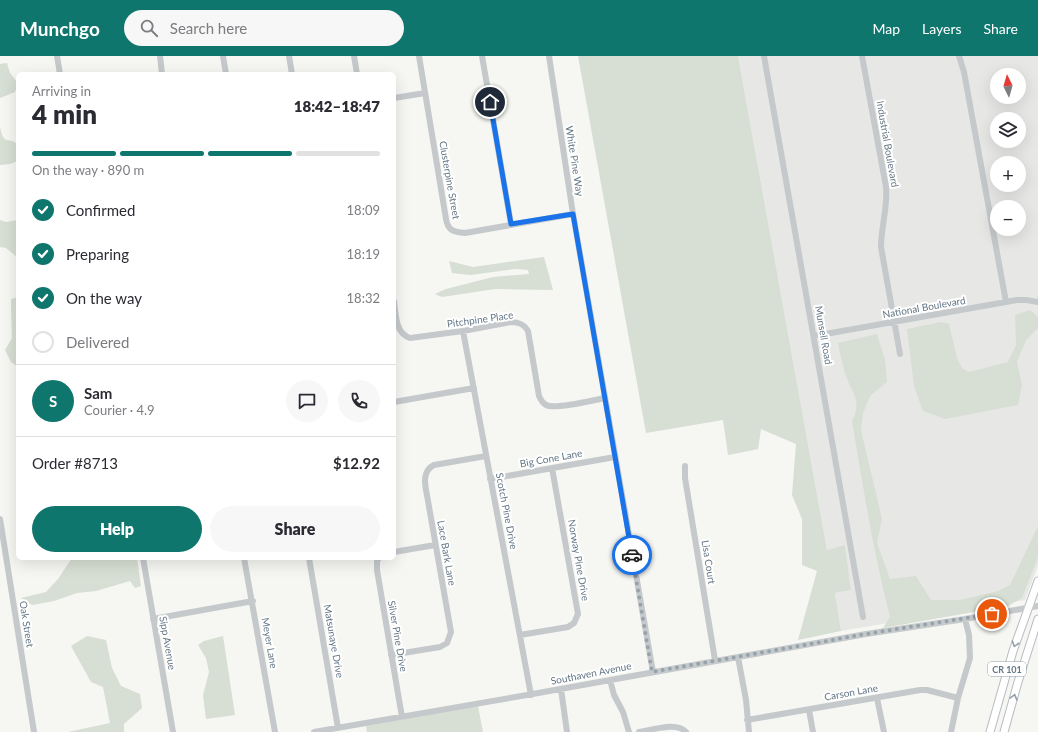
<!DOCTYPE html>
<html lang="en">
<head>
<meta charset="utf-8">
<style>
  :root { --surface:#fff; --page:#f7f7f7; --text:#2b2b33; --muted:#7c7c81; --line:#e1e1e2; --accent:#0f766e }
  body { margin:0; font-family:Lato,sans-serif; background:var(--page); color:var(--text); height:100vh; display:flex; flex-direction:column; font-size:15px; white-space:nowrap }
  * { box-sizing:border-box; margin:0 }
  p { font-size:13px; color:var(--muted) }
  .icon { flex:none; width:22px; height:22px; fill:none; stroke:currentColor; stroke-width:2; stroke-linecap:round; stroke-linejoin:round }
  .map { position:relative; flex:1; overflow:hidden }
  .drawer { position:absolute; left:16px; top:16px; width:380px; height:488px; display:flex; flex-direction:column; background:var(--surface); border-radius:6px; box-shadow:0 4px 16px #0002 }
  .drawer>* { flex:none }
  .needle { width:26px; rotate:355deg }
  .fabs { position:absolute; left:990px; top:12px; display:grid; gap:8px }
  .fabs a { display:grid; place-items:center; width:36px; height:36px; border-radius:50%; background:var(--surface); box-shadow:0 4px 16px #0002; font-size:20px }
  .pin { position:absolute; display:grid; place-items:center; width:34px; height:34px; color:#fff; margin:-17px; border:2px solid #fff; border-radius:50%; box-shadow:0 1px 4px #0007 }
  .courier { position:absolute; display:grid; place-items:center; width:40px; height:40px; margin:-20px; border:3px solid #1a73e8; border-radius:50%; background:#fff; color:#222; box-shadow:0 1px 5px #0007 }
  .summary em { font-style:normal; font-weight:800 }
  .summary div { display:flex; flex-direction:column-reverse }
  .summary { display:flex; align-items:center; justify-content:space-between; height:68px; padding:0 16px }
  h1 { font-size:26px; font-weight:800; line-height:30px }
  .bar { display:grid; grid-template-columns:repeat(4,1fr); gap:6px 4px; align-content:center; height:48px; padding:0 16px }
  .bar i { height:5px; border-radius:3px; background:var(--line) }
  .bar .on { background:var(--accent) }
  .bar p { grid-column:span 4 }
  .line { display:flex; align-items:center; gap:10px; padding:0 16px; border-top:1px solid var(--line) }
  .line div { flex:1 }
  .round { display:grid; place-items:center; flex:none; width:42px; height:42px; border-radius:21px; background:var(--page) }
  ol { padding:0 16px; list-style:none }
  li { display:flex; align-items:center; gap:12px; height:44px }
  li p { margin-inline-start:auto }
  li .icon { padding:4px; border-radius:50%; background:var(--accent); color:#fff; stroke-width:4 }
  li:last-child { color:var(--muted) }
  li i { width:22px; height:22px; border:2px solid var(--line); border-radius:50% }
  .button { display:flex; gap:8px; margin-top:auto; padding:8px 16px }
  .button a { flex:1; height:46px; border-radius:24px; background:var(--accent); color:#fff; font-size:16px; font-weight:800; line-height:46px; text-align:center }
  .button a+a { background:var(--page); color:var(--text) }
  header { display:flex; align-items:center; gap:24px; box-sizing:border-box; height:56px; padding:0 20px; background:var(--accent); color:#fff }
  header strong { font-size:19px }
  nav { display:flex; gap:22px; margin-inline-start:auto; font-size:14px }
  .search { width:280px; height:36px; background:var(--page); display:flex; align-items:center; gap:10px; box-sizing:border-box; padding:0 14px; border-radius:22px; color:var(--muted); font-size:15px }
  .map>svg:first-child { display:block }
  .built { fill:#e7e8e6; fill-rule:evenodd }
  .green { fill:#d7ded3 }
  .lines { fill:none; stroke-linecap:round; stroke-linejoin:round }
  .major-casing { stroke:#b8bcc0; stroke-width:9 }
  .minor { stroke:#c5c9cc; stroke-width:6 }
  .major { stroke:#fff; stroke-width:7 }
  .oneway { stroke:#929faa }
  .done { stroke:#96a3ab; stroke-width:4; stroke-dasharray:0 7.2 }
  .route { stroke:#1a73e8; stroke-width:5 }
  .labels { text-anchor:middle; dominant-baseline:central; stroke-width:4; stroke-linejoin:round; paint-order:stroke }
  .shield { fill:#fff; stroke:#929faa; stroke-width:1 }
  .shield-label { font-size:9px; font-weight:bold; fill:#637685 }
  .street-label { font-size:10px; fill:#637685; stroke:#fff }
</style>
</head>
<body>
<header>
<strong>Munchgo</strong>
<div class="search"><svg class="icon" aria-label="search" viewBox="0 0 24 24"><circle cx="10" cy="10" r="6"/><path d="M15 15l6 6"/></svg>Search here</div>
<nav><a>Map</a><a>Layers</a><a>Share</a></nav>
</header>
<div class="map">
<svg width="1038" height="676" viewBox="0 0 1038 676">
  <rect width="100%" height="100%" fill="#f6f6f2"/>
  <!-- built -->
  <path class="built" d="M 738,0 L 1038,0 L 1038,509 L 1025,544 L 841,575 L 835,537 L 851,534 L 845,490 L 827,494 ZM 997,19 L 1019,19 L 1019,41 L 997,41 ZM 997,63 L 1019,63 L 1019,85 L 997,85 ZM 997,107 L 1019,107 L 1019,129 L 997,129 ZM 997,151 L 1019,151 L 1019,173 L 997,173 Z"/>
  <!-- green -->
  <path class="green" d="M 578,0 L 738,0 L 827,494 L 845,489 L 851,534 L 835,537 L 841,575 L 798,584 L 817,515 L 802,509 L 802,463 L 792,439 L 796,388 L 761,373 L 758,393 L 728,399 L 723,364 L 646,377 Z
    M 7,7 L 10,17 L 18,27 L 15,36 L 0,42 L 0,8 Z
    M 0,71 C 4,92 9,79 18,89 L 18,105 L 10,108 L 0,109 Z
    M 0,164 L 6,166 L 18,164 L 18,202 L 6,192 L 0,191 Z
    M 544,201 L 553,234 L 495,233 L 442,241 L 435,238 L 446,233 L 493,221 L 529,218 L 528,214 L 515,213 L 470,219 L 452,217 L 449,205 L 473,211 Z
    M 18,241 L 18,311 L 11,306 L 5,294 L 12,282 L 11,252 L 11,243 Z
    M 1030,254 L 1038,261 L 1038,272 L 1026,284 L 1017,306 L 1022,329 L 1018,349 L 945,363 L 923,355 L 914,330 L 907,273 L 941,266 L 949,268 L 957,302 L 962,312 L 969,316 L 1008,306 L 1016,289 L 1015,259 Z
    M 877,278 L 885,304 L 887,326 L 870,340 L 863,357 L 861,374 L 882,463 L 877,487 L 890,523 L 916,520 L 931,544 L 960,544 L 998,535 L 1010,529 L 1038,470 L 1038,501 L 1022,542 L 1008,550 L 883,572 L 890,561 C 873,496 863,430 852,365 C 863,343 851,337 845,317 C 842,308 840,297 838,287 Z
    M 72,502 L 137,502 L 141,530 L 135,532 L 130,525 L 96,535 L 77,537 L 54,545 L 32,549 L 21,542 L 46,536 L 58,523 Z
    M 87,580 L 106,584 L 112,612 L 121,630 L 140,638 L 142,652 L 124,668 L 124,676 L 68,676 L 110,667 L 103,631 L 91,626 L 71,590 Z
    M 223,580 L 235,659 L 206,663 L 203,639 L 209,616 L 206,602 L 198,589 L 204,585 Z
    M 478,650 L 483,676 L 367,676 L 366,670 Z"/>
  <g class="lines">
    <defs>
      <path id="major" d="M 990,676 L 1013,595 L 1038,525
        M 1004,676 L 1018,626 L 1038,563"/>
    </defs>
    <!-- major casing -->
    <use href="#major" class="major-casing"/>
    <!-- minor -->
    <path class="minor" d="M 57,0 L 60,18
      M 160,0 L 162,18
      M 223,0 L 226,18
      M 289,0 L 292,18
      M 354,0 L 357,18
      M 419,0 L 446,163 C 448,175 454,176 465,177 L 573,158
      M 482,0 L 511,168
      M 549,0 L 573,158 L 653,616
      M 764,0 L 863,561
      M 862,0 L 886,131 C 888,151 881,171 881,191 L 900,298
      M 959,0 L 964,16 L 1006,246
      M 394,42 L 425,37
      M 394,245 C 396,259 395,277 410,282 L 463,275 L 511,266 C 519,266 524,268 528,275 L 539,340 C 541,344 542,347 546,349 C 556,354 593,344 605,342
      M 463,275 L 531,639
      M 814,280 L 1017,244 L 1026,244 L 1038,246
      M 394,346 L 474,332
      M 685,410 L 685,422 L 715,604
      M 490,423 L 615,401
      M 0,463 L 34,676
      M 394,496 L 435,489
      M 143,502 L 173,676
      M 244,502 L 275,676
      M 309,502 L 338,672
      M 379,502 L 377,505 L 377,514 L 402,661
      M 153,563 L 253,545
      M 520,579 L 568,571 L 574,567 L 578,558 L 552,412
      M 391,599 L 440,591 L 447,587 L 451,576 L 428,445 C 426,432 420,416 434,409 L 486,400
      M 738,601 L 746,644 L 749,676
      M 610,624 L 614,639 L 623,656 L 629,676
      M 561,633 L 567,676
      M 877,642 L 884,676
      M 809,654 L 813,676
      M 747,664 L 920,634 L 927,634 L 958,642
      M 314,676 L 527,639 L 866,578 L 965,563 L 1038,550
      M 639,676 C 653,674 676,665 686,676
      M 951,676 L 958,642 L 970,602 L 969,579 L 965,563"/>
    <!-- major -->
    <use href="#major" class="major"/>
  </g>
  <!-- one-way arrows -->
  <defs><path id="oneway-chevron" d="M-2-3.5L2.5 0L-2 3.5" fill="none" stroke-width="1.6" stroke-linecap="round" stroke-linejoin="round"/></defs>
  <g class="oneway">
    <use href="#oneway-chevron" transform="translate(1015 588) rotate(109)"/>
    <use href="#oneway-chevron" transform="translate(1014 641) rotate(-75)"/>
  </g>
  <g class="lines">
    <!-- done -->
    <path class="done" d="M 632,499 L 652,616 L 866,578 L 992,558"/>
    <!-- route -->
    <path class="route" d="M 490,46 L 511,168 L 573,158 L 632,499"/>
  </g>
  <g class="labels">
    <!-- shield labels -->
    <rect class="shield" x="988" y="606" width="38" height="14" rx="3"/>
    <g class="shield-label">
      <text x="1007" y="613">CR 101</text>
    </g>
    <!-- street labels -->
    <g class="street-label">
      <text transform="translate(888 88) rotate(80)">Industrial Boulevard</text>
      <text transform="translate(575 105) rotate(81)">White Pine Way</text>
      <text transform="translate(450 124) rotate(80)">Clusterpine Street</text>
      <text transform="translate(924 251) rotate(-10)">National Boulevard</text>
      <text transform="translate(480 263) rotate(-8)">Pitchpine Place</text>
      <text transform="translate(824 279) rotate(80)">Munsell Road</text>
      <text transform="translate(551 402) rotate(-10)">Big Cone Lane</text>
      <text transform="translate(507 455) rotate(79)">Scotch Pine Drive</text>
      <text transform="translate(447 497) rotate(80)">Lace Bark Lane</text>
      <text transform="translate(579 504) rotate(80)">Norway Pine Drive</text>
      <text transform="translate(709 506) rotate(81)">Lisa Court</text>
      <text transform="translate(27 568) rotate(81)">Oak Street</text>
      <text transform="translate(398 580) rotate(80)">Silver Pine Drive</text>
      <text transform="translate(334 585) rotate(80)">Matsunaye Drive</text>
      <text transform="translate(168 587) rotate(80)">Sipp Avenue</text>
      <text transform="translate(270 587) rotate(80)">Meyer Lane</text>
      <text transform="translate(591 617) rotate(-11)">Southaven Avenue</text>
      <text transform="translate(851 636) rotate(-10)">Carson Lane</text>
    </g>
  </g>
</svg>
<div class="fabs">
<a><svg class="needle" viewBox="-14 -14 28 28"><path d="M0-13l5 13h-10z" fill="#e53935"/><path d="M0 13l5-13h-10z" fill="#7c7c81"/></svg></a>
<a><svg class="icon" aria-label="layers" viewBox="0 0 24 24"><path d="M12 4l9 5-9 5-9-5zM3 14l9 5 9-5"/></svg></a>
<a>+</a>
<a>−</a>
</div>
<div class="pin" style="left:992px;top:558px;background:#ea580c"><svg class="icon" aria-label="bag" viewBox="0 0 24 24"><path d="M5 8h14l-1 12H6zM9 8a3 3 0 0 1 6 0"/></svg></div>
<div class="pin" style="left:490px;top:46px;background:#1f2937"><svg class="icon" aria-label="home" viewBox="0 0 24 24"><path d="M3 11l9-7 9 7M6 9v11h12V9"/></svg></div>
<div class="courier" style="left:632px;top:499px"><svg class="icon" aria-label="car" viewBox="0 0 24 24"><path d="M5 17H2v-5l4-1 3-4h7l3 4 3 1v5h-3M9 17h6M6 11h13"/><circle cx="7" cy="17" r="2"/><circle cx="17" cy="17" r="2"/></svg></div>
<section class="drawer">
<div class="summary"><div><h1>4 min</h1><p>Arriving in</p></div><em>18:42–18:47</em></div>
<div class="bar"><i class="on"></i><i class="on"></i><i class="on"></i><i></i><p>On the way · 890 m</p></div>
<ol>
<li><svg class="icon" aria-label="check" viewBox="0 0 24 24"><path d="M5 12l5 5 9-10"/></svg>Confirmed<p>18:09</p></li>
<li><svg class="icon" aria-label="check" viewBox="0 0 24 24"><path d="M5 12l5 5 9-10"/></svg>Preparing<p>18:19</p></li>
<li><svg class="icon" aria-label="check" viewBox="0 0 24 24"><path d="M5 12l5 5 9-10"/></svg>On the way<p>18:32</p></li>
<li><i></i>Delivered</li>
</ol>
<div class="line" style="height:72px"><b class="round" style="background:var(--accent);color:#fff">S</b><div><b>Sam</b><p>Courier · 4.9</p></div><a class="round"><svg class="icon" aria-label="chat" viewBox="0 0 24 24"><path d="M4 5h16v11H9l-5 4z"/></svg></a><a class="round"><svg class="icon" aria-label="phone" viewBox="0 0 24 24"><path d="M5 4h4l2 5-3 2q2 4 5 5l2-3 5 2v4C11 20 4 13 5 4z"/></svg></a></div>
<div class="line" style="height:52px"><div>Order #8713</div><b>$12.92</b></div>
<div class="button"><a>Help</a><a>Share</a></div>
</section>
</div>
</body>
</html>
